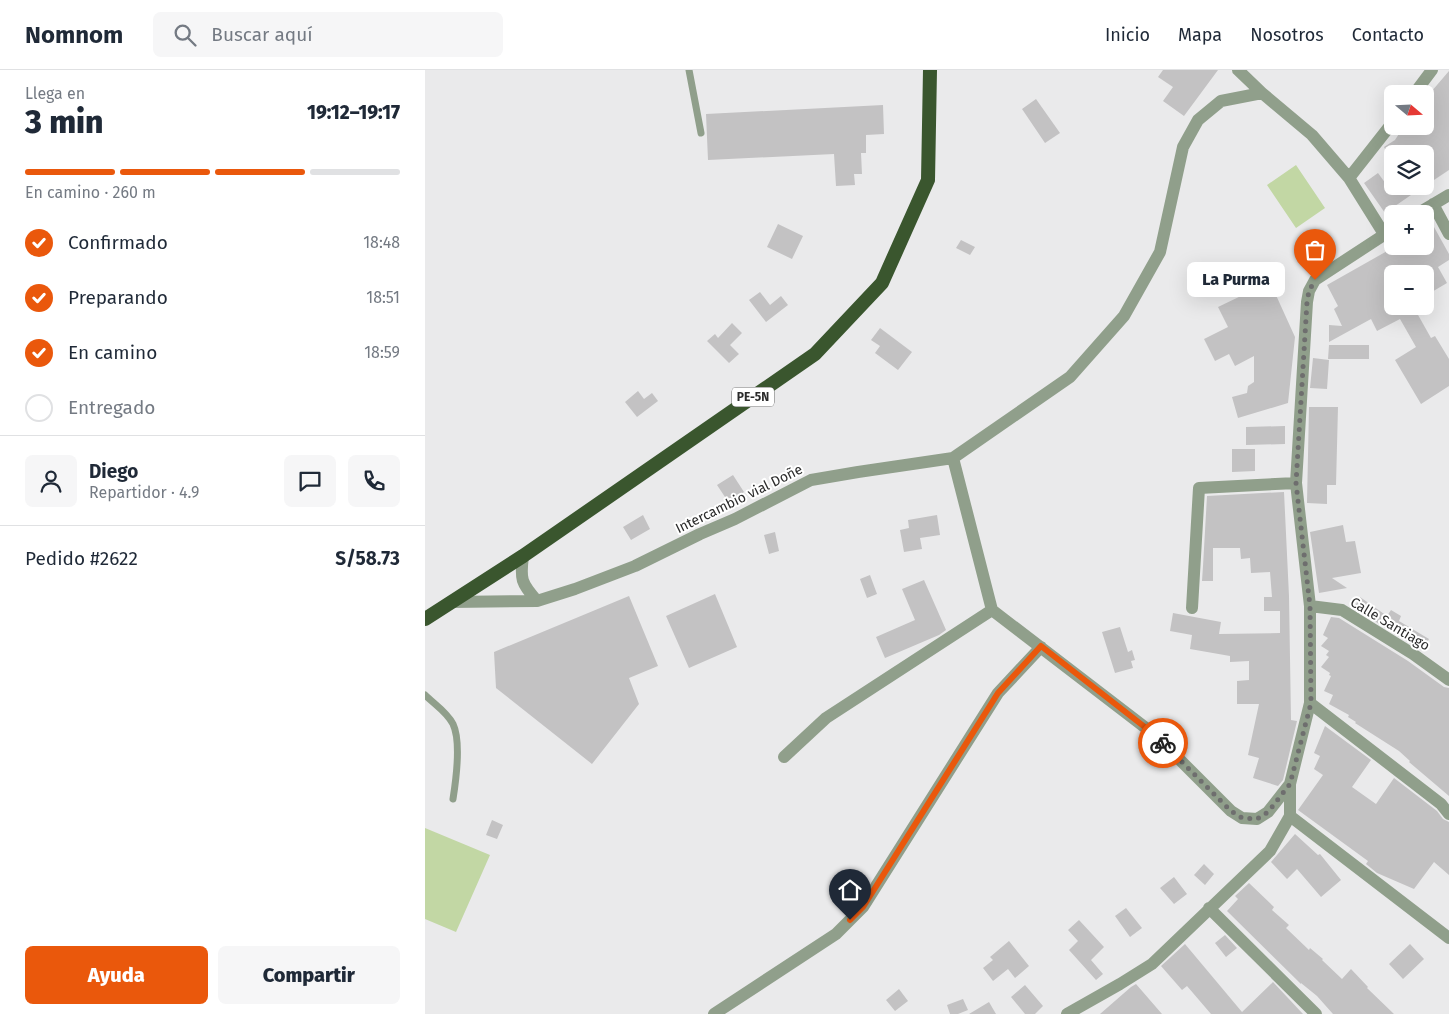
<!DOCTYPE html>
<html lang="es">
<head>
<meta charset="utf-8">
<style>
  :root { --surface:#fff; --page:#f6f6f7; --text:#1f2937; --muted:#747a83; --line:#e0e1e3; --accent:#ea580c }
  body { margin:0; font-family:"Fira Sans",sans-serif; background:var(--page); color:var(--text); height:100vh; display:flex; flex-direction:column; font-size:19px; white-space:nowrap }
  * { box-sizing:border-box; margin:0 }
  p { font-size:16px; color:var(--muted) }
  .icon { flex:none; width:28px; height:28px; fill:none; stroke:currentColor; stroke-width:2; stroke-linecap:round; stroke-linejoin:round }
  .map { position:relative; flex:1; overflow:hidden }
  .sheet { display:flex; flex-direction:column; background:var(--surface); width:425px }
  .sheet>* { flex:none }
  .needle { width:32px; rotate:109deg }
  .fabs { position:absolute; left:959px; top:15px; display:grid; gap:10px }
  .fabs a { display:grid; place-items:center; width:50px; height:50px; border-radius:8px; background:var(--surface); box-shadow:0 5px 20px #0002; font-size:25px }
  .pin { position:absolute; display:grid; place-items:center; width:42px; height:42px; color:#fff; margin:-51px -21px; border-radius:50% 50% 50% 0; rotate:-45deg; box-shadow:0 0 5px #0007 }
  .pin .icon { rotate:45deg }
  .courier { position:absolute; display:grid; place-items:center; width:50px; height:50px; margin:-25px; border:4px solid #ea580c; border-radius:50%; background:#fff; color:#222; box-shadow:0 1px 6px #0007 }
  .bubble { position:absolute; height:35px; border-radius:8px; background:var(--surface); box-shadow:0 5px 20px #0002; font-size:16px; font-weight:800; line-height:35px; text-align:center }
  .headline em { font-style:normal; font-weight:800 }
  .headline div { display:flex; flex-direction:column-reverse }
  .headline { display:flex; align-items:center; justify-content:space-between; height:85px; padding:0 25px }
  h1 { font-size:32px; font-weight:800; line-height:38px }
  .bar { display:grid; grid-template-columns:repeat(4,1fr); gap:8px 5px; align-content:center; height:60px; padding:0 25px }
  .bar i { height:6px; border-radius:4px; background:var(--line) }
  .bar .active { background:var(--accent) }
  .bar p { grid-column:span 4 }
  .line { display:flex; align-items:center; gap:12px; padding:0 25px; border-top:1px solid var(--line) }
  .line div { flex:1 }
  .round { display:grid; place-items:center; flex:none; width:52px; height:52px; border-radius:8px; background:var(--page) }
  ol { padding:0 25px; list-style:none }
  li { display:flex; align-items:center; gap:15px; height:55px }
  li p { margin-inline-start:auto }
  li .icon { padding:5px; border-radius:50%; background:var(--accent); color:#fff; stroke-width:4 }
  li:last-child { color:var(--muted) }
  li i { width:28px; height:28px; border:2px solid var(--line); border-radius:50% }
  .cta { display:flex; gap:10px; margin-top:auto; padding:10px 25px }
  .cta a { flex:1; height:58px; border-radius:8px; background:var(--accent); color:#fff; font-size:20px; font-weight:800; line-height:58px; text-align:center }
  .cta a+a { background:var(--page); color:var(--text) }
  header { display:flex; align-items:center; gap:30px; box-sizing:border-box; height:70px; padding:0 25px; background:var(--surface); border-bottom:1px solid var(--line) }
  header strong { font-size:24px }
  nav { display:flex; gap:28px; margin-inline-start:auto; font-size:18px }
  .search { width:350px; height:45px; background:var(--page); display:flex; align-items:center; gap:12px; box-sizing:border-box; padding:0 18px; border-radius:8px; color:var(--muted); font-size:19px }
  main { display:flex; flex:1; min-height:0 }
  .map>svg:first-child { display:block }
  .green { fill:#c2d7a4 }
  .building { fill:#c3c2c3 }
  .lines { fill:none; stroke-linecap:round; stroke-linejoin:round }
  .service { stroke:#909f8b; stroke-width:7 }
  .minor { stroke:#909f8b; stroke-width:12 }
  .trunk { stroke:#3a562e; stroke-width:14 }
  .done { stroke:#6e6e6e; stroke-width:5; stroke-dasharray:0 9 }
  .route { stroke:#ea580c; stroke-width:6 }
  .labels { text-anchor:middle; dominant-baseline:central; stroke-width:4; stroke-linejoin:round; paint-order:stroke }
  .shield { fill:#fff; stroke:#6b6b6b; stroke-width:1 }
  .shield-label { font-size:12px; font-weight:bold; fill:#2b2b2b }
  .street-label { font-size:14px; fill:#2b2b2b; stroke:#fff }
</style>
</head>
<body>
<header>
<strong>Nomnom</strong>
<div class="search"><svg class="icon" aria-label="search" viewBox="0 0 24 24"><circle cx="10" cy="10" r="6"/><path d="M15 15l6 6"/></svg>Buscar aquí</div>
<nav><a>Inicio</a><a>Mapa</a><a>Nosotros</a><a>Contacto</a></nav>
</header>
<main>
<section class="sheet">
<div class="headline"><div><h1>3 min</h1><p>Llega en</p></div><em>19:12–19:17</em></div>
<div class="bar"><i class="active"></i><i class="active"></i><i class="active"></i><i></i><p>En camino · 260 m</p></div>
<ol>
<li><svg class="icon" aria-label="check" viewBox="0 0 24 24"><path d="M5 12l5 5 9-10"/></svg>Confirmado<p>18:48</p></li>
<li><svg class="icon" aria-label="check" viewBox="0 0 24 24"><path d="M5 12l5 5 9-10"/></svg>Preparando<p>18:51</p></li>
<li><svg class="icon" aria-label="check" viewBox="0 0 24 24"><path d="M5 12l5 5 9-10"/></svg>En camino<p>18:59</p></li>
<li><i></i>Entregado</li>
</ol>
<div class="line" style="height:90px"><a class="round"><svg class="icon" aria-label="person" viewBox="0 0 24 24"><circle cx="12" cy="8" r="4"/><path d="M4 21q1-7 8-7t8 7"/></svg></a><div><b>Diego</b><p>Repartidor · 4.9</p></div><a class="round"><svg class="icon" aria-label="chat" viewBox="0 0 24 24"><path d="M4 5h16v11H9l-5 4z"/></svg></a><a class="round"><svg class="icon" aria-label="phone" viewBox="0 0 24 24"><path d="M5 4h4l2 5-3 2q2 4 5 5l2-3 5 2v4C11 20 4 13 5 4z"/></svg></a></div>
<div class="line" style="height:65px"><div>Pedido #2622</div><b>S/58.73</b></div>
<div class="cta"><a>Ayuda</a><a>Compartir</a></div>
</section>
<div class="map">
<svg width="1024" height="944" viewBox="0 0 1024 944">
  <rect width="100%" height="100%" fill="#eaeaeb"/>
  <!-- green -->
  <path class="green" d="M 871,95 L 900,138 L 871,158 L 842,115 Z
    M 0,758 L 65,785 L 31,862 L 0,849 Z"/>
  <!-- building -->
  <path class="building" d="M 738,0 L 793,0 L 759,46 L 738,31 L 748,17 L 733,7 Z
    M 1024,1 L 1024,100 L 1000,116 L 1000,84 L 963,84 L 959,77 L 970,70 L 979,56 L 1000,56 L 1000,29 Z
    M 611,29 L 635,63 L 620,73 L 597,39 Z
    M 458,35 L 459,64 L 441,65 L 441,83 L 436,83 L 437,104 L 429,104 L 430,115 L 411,116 L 409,84 L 283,90 L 281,44 Z
    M 953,103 L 961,114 L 968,110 L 968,116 L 999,116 L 960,143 L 939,113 Z
    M 353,154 L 378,166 L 367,189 L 342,177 Z
    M 1004,157 L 1009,157 L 1024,184 L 1024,190 L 1013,197 L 1022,213 L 1000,226 L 1000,204 L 968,204 L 968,236 L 988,236 L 1006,268 L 1010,266 L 1024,289 L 1024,316 L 996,334 L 970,290 L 991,277 L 975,249 L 952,261 L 946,249 L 904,272 L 904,255 L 917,256 L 909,239 L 913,236 L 902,215 L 971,176 L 1000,176 L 1000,159 Z
    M 536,170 L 550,177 L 545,185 L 531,178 Z
    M 845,212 L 870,267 L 863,333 L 813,348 L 807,327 L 822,323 L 823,316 L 829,312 L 829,286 L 810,296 L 804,284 L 790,291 L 779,269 L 803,257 L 793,237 Z
    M 335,222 L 345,235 L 356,226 L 363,235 L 341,252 L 324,230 Z
    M 307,253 L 317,263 L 305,275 L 314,284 L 304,293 L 282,271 L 290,264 L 293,268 Z
    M 455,258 L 487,282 L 473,300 L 450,283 L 455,276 L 446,270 Z
    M 904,275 L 944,275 L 944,289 L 903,289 Z
    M 888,288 L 904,290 L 902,319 L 885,318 Z
    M 213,321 L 219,329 L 227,323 L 233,331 L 212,347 L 200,332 Z
    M 884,337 L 913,337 L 911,415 L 902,415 L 902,434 L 882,433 Z
    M 860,356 L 860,374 L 821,375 L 821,357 Z
    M 807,379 L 830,379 L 830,401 L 807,402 Z
    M 308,405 L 319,422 L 304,433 L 292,415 Z
    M 859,422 L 864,526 L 866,650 L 872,651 L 858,710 L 853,716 L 828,708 L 834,688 L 823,685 L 834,634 L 812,634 L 812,611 L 824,610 L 824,591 L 805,592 L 805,586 L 765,579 L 767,565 L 745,561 L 748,543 L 796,552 L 794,564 L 855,563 L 855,541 L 839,541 L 839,527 L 847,527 L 845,502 L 826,503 L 825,488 L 816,489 L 815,478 L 788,478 L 788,511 L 777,511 L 778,496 L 782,426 Z
    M 218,445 L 225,459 L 206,470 L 198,457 Z
    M 512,445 L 515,465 L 495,468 L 497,479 L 479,482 L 475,460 L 484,458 L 483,450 Z
    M 918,455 L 921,472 L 930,471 L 936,503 L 907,508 L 922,518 L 894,523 L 885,462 Z
    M 350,462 L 354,481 L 344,484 L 339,465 Z
    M 445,505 L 452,524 L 442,528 L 435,509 Z
    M 499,510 L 521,560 L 514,565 L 460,588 L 451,567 L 490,550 L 477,519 Z
    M 290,524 L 312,577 L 264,598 L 241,546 Z
    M 204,526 L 233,596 L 204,608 L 214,634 L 167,694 L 71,618 L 69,582 Z
    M 935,527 L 962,546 L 966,540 L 976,546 L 974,551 L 1004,569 L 997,581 L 929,538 Z
    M 906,547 L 914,548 L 983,591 L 1019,617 L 1024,618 L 1024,726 L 984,692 L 985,691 L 974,681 L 930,653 L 931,652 L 923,647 L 924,645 L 904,634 L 908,625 L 899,621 L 906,606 L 904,605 L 905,603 L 896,597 L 904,587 L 901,585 L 904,581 L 896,576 L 903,568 L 898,565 Z
    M 695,557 L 703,582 L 707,580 L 710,590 L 706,591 L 708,598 L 690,603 L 677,562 Z
    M 900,656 L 946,690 L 927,717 L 951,734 L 969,708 L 1012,741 L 1018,749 L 1024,752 L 1024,805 L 1009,792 L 989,819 L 952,803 L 941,794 L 943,791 L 873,740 L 898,705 L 889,699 L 895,686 L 889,683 Z
    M 67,750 L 78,755 L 72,769 L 61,765 Z
    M 870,764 L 893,785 L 895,784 L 916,810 L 896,827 L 872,799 L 862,809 L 846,792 Z
    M 779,794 L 789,804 L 780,815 L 769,805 Z
    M 749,807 L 762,824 L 749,834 L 735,818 Z
    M 824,813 L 849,837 L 847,840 L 864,855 L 861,858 L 884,880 L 885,878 L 898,889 L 897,890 L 917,909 L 926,899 L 943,917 L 942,918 L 969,944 L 908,944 L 892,926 L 876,913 L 876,914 L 802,841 L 813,829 L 810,826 Z
    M 701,838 L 717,858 L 705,867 L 690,846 Z
    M 654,850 L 679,877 L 666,890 L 678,904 L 671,910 L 644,880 L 653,871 L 643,860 Z
    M 800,865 L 812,878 L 801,887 L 790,873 Z
    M 584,871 L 604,896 L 590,908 L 583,899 L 568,911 L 558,898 L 568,890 L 565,887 Z
    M 760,874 L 817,942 L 848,912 L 878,944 L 786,944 L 762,916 L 757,920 L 736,896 Z
    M 985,874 L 999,889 L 978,909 L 964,894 Z
    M 711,914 L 737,944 L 675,944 L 706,917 Z
    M 600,915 L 618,936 L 610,944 L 600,944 L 586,927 Z
    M 474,919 L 483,931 L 470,941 L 461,930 Z
    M 538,929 L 543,940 L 533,944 L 525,944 L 522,935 Z
    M 564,932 L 571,944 L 544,944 Z"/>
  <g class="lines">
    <!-- service -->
    <path class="service" d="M 264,0 L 276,63
      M 0,625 C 9,634 22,642 28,654 C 36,671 31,710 28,729"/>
    <!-- minor -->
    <path class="minor" d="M 813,0 L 837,23 L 887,65 L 924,108 L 959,164
      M 989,24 L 1007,0
      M 924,108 L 968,52
      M 1008,134 L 1024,164
      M 992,144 L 1024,125
      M 528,388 L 567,540 L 730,665 L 806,741 L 817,748 L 832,749 L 843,742 L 865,714
      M 98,486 C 95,509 96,513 112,531
      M 26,532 L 112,531 L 150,519 L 210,496 L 275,464 L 310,449 L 386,410 L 433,402 L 528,388 L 645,307 L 699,246 L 735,182 L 758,77 L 773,50 L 796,31 L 837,23
      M 885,536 L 917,540 L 988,584 L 1024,610
      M 767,538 L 774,418 L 871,413
      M 885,633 L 1016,734 L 1024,744
      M 359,687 L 401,648 L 567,540
      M 865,746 L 1024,868
      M 784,838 L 891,944
      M 289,944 L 411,864 L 438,837 L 573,623 L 616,577
      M 642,944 L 695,914 L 727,894 L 845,781 L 865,746 L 865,714 L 885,633 L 885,536 L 871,413 L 882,232 L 884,221 L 890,210 L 968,159"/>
    <!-- trunk -->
    <path class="trunk" d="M 0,549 L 98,486 L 390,284 L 457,213 L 503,110 L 505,0"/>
  </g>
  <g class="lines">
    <!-- done -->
    <path class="done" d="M 738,673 L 806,741 L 817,748 L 832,749 L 843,742 L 865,714 L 886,633 L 885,536 L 871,413 L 882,232 L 884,221 L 890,210"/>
    <!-- route -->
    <path class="route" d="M 425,850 L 438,837 L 573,623 L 616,576 L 730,665 L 738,673"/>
  </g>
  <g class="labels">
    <!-- shield labels -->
    <rect class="shield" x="307" y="317.5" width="42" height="19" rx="4"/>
    <g class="shield-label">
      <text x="328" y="327">PE-5N</text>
    </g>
    <!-- street labels -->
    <g class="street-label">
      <text transform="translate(314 429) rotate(-26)">Intercambio vial Doñe</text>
      <text transform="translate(965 554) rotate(31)">Calle Santiago</text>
    </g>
  </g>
</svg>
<div class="fabs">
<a><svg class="needle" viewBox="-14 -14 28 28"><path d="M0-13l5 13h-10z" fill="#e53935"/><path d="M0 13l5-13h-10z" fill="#747a83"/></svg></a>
<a><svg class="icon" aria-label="layers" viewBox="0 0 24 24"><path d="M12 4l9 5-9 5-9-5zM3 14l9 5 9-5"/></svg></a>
<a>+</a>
<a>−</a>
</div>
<div class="pin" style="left:890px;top:210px;background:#ea580c"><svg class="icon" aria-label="bag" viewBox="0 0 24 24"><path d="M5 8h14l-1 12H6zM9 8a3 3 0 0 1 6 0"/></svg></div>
<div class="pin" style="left:425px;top:850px;background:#1f2937"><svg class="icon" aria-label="home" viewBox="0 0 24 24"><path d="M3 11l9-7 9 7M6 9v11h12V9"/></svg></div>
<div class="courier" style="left:738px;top:673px"><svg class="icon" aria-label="bike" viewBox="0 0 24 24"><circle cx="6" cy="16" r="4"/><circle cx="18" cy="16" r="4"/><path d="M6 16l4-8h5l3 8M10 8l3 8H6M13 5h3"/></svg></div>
<div class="bubble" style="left:762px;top:192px;width:98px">La Purma</div>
</div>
</main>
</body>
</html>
